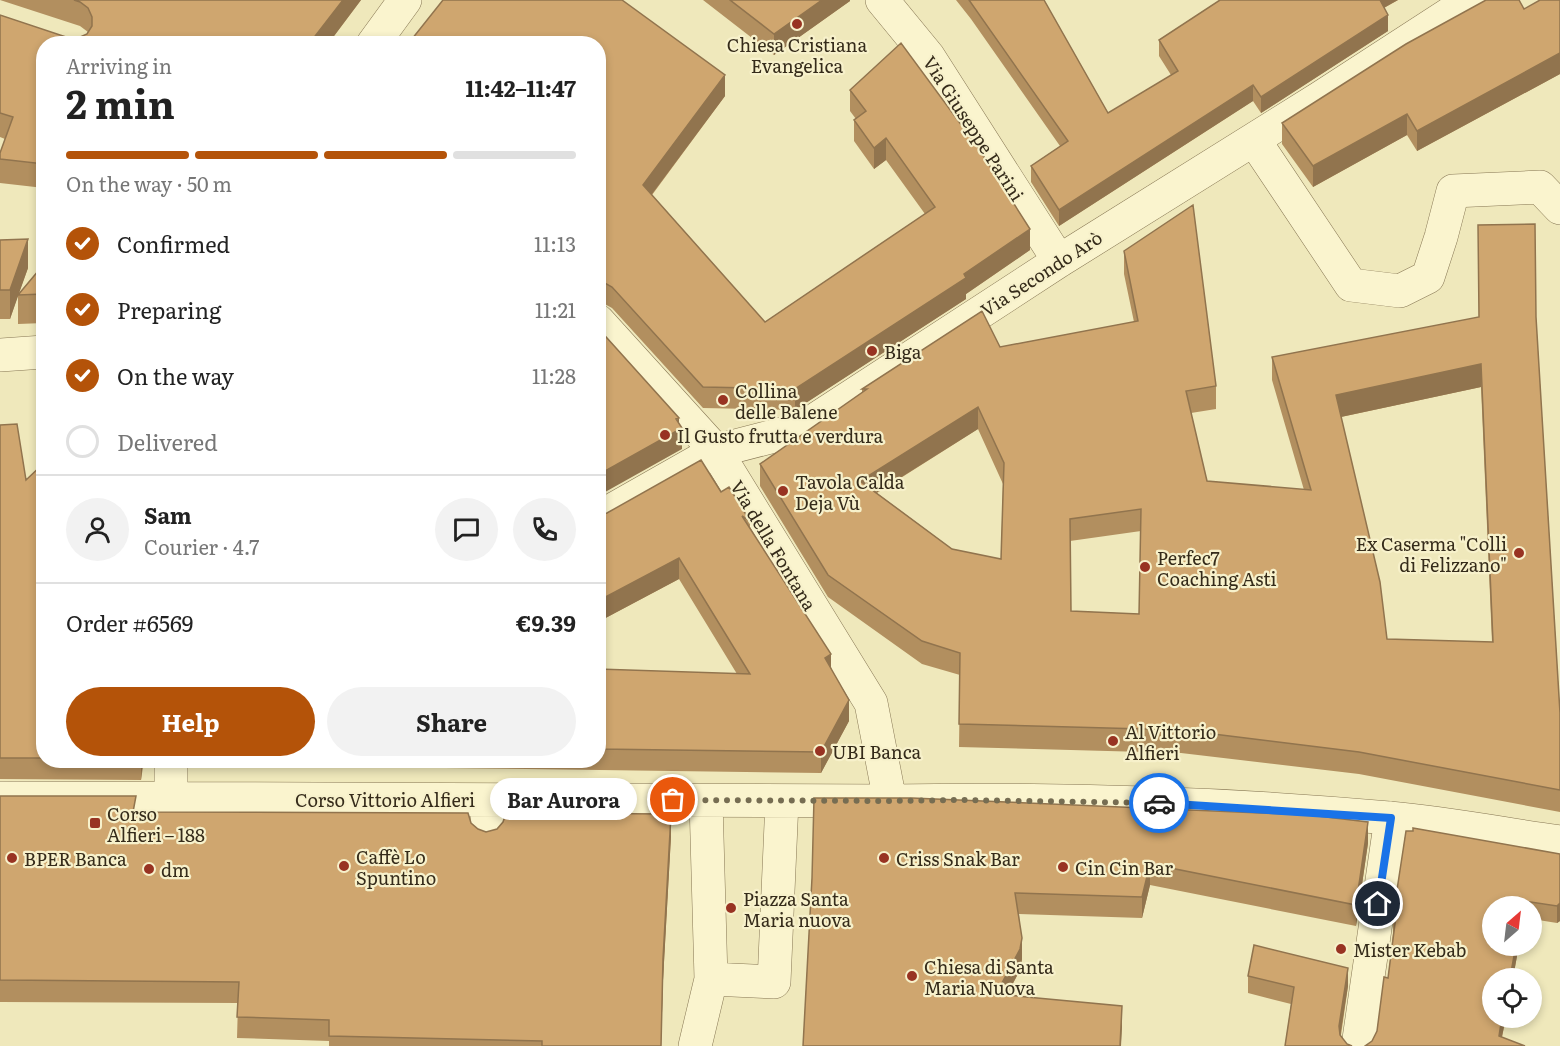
<!DOCTYPE html>
<html lang="en">
<head>
<meta charset="utf-8">
<style>
  :root { --surface:#fff; --page:#f2f2f2; --text:#222; --muted:#767676; --line:#e0e0e0; --accent:#b45309 }
  body { margin:0; font-family:Literata,serif; background:var(--page); color:var(--text); height:100vh; display:flex; flex-direction:column; font-size:22px; white-space:nowrap }
  * { box-sizing:border-box; margin:0 }
  p { font-size:20px; color:var(--muted) }
  .icon { flex:none; width:33px; height:33px; fill:none; stroke:currentColor; stroke-width:2; stroke-linecap:round; stroke-linejoin:round }
  .map { position:relative; flex:1; overflow:hidden }
  .sheet { position:absolute; left:36px; top:36px; width:570px; height:732px; display:flex; flex-direction:column; background:var(--surface); border-radius:24px; box-shadow:0 3px 9px #0003 }
  .sheet>* { flex:none }
  .needle { width:39px; rotate:28deg }
  .controls { position:absolute; left:1482px; top:896px; display:grid; gap:12px }
  .controls a { display:grid; place-items:center; width:60px; height:60px; border-radius:50%; background:var(--surface); box-shadow:0 3px 9px #0003; font-size:30px }
  .pin { position:absolute; display:grid; place-items:center; width:51px; height:51px; color:#fff; margin:-26px; border:3px solid #fff; border-radius:50%; box-shadow:0 2px 6px #0007 }
  .courier { position:absolute; display:grid; place-items:center; width:60px; height:60px; margin:-30px; border:4px solid #1a73e8; border-radius:50%; background:#fff; color:#222; box-shadow:0 2px 8px #0007 }
  .bubble { position:absolute; height:42px; border-radius:21px; background:var(--surface); box-shadow:0 3px 9px #0003; font-size:20px; font-weight:700; line-height:42px; text-align:center }
  .headline em { font-style:normal; font-weight:700 }
  .headline div { display:flex; flex-direction:column-reverse }
  .headline { display:flex; align-items:center; justify-content:space-between; height:102px; padding:0 30px }
  h1 { font-size:39px; font-weight:700; line-height:45px }
  .bar { display:grid; grid-template-columns:repeat(4,1fr); gap:9px 6px; align-content:center; height:72px; padding:0 30px }
  .bar i { height:8px; border-radius:4px; background:var(--line) }
  .bar .current { background:var(--accent) }
  .bar p { grid-column:span 4 }
  .line { display:flex; align-items:center; gap:15px; padding:0 30px; border-top:2px solid var(--line) }
  .line div { flex:1 }
  .round { display:grid; place-items:center; flex:none; width:63px; height:63px; border-radius:32px; background:var(--page) }
  ol { padding:0 30px; list-style:none }
  li { display:flex; align-items:center; gap:18px; height:66px }
  li p { margin-inline-start:auto }
  li .icon { padding:6px; border-radius:50%; background:var(--accent); color:#fff; stroke-width:4 }
  li:last-child { color:var(--muted) }
  li i { width:33px; height:33px; border:3px solid var(--line); border-radius:50% }
  .action { display:flex; gap:12px; margin-top:auto; padding:12px 30px }
  .action a { flex:1; height:69px; border-radius:36px; background:var(--accent); color:#fff; font-size:24px; font-weight:700; line-height:69px; text-align:center }
  .action a+a { background:var(--page); color:var(--text) }
  .map>svg:first-child { display:block }
  .lines { fill:none; stroke-linecap:round; stroke-linejoin:round }
  .street-casing { stroke:#877754; stroke-width:34 }
  .street { stroke:#faf4ce; stroke-width:33 }
  .wall { fill:#b28f5f; fill-rule:evenodd }
  .shaded-wall { fill:#91744e }
  .building { fill:#cfa66f; stroke:#91744e; stroke-width:1.5; fill-rule:evenodd }
  .done { stroke:#766d52; stroke-width:6; stroke-dasharray:0 10.8 }
  .route { stroke:#1a73e8; stroke-width:8 }
  .poi-dot { fill:#983322; stroke:#f7f1cb; stroke-width:2 }
  .labels { text-anchor:middle; dominant-baseline:central; stroke-width:4.5; stroke-linejoin:round; paint-order:stroke }
  .poi-label { font-size:18px; fill:#352b1a; stroke:#f7f1cb; text-anchor:start }
  .street-label { font-size:18px; fill:#352b1a; stroke:#f7f1cb }
</style>
</head>
<body>
<div class="map">
<svg width="1560" height="1046" viewBox="0 0 1560 1046">
  <rect width="100%" height="100%" fill="#efe8bb"/>
  <g class="lines">
    <defs>
      <path id="street" d="M 882,0 L 928,56 L 1059,261
        M 373,44 L 405,0
        M 1254,140 L 1351,285 L 1400,291 L 1428,277 L 1441,237 L 1453,191 L 1540,187 L 1560,208
        M 598,321 L 716,451 L 871,703 L 890,801
        M 0,355 L 44,352
        M 598,518 L 716,451 L 801,429 L 1059,261 L 1320,98 L 1471,0
        M 0,798 L 890,801 C 1056,798 1223,803 1389,818 C 1446,823 1503,834 1560,842
        M 171,798 L 171,760
        M 487,800 L 487,834
        M 711,979 L 774,982 L 782,801
        M 695,1046 L 711,979 L 706,801
        M 1358,1046 L 1391,818"/>
    </defs>
    <!-- street casing -->
    <use href="#street" class="street-casing"/>
    <!-- street -->
    <use href="#street" class="street"/>
  </g>
  <!-- wall -->
  <path class="wall" d="M 0,0 L 361,0 L 328,44 L 44,44 L 44,188 L 0,183 L 0,153 L 5,139 L 0,137 L 0,15 L 69,38 L 78,38 L 87,34 L 88,32 L 80,26 Z
    M 703,0 L 850,0 L 850,1 L 774,55 Z
    M 956,0 L 1044,0 L 1108,113 L 1171,75 L 1159,56 L 1159,40 L 1220,0 L 1398,0 L 1384,8 L 1388,31 L 1261,113 L 1253,101 L 1059,226 L 1031,182 L 1031,166 L 1060,146 L 971,19 Z
    M 1560,0 L 1560,74 L 1417,151 L 1407,135 L 1313,187 L 1282,144 L 1282,123 L 1524,9 Z
    M 598,44 L 725,96 L 652,195 L 765,322 L 925,214 L 886,160 L 874,169 L 854,141 L 854,120 L 856,119 L 850,111 L 850,90 L 1030,250 L 966,294 L 966,299 L 795,410 L 703,408 L 612,308 L 603,303 L 598,303 Z
    M 0,240 L 28,268 L 18,295 L 44,264 L 44,323 L 18,324 L 18,295 L 10,319 L 0,319 Z
    M 1124,251 L 1216,386 L 1216,409 L 1191,413 L 1207,481 L 1304,490 L 1272,380 L 1272,357 L 1536,317 L 1560,713 L 1560,812 L 1359,774 L 1181,753 L 959,747 L 960,675 L 922,664 L 828,597 L 760,486 L 760,464 L 862,393 L 862,389 L 1000,347 L 1134,322 L 1124,274 ZM 1481,387 L 1492,642 L 1387,639 L 1341,417 ZM 978,429 L 1003,484 L 1001,559 L 952,549 L 877,493 ZM 1141,531 L 1139,614 L 1071,611 L 1070,541 Z
    M 0,425 L 26,480 L 44,463 L 44,760 L 153,760 L 152,767 L 143,767 L 141,780 L 0,779 Z
    M 721,492 L 750,521 L 750,527 L 831,667 L 849,721 L 821,773 L 445,768 L 190,767 L 189,760 L 598,760 L 598,669 L 737,674 L 679,579 L 598,622 L 598,515 Z
    M 0,796 L 136,812 L 471,823 L 478,829 L 486,832 L 671,836 L 663,980 L 661,1046 L 329,1046 L 329,1041 L 237,1038 L 238,1003 L 0,1002 Z
    M 1368,843 L 1356,926 L 1150,885 L 1142,918 L 1019,914 L 1022,959 L 1020,970 L 1007,995 L 1122,1027 L 803,1046 L 812,878 Z
    M 1560,854 L 1560,921 L 1557,923 L 1532,919 L 1532,906 L 1492,906 L 1492,945 L 1519,945 L 1513,978 L 1492,1017 L 1506,1017 L 1502,1037 L 1372,1041 L 1377,1031 L 1388,978 L 1393,933 L 1393,916 Z
    M 1248,976 L 1348,986 L 1341,1035 L 1285,1046 L 1291,1004 L 1248,993 Z"/>
  <!-- shaded-wall -->
  <path class="shaded-wall" d="M 343,0 L 361,0 L 328,44 L 309,44 Z
    M 822,0 L 850,0 L 850,1 L 774,55 L 774,34 Z
    M 1378,0 L 1398,0 L 1378,11 Z
    M 1388,15 L 1388,31 L 1261,113 L 1261,97 Z
    M 1560,53 L 1560,74 L 1417,151 L 1417,131 Z
    M 725,75 L 725,96 L 643,206 L 643,185 Z
    M 1253,85 L 1253,101 L 1059,226 L 1059,210 Z
    M 1407,114 L 1407,135 L 1313,187 L 1313,166 Z
    M 886,138 L 886,160 L 874,169 L 874,148 Z
    M 1030,229 L 1030,250 L 966,294 L 966,299 L 795,410 L 795,389 Z
    M 28,239 L 28,268 L 10,319 L 10,290 Z
    M 1481,364 L 1481,387 L 1336,418 L 1336,395 Z
    M 978,407 L 978,429 L 860,503 L 860,481 Z
    M 679,418 L 679,429 L 682,428 L 682,449 L 598,496 L 598,475 Z
    M 679,558 L 679,579 L 598,622 L 598,601 Z
    M 831,654 L 831,675 L 825,658 Z
    M 849,700 L 849,721 L 821,773 L 821,752 Z
    M 141,760 L 143,760 L 141,780 Z
    M 671,814 L 671,836 L 663,980 L 661,1046 L 663,959 Z
    M 1368,822 L 1368,843 L 1356,926 L 1356,905 Z
    M 1150,864 L 1150,885 L 1142,918 L 1142,897 Z
    M 1560,903 L 1560,921 L 1557,923 L 1557,906 Z
    M 1022,938 L 1022,959 L 1020,970 L 996,1015 L 996,994 Z
    M 1516,945 L 1519,945 L 1513,978 L 1510,978 Z
    M 1348,968 L 1348,986 L 1339,1043 L 1339,1026 Z
    M 1122,1006 L 1122,1027 L 1121,1046 L 1120,1046 Z
    M 1502,1017 L 1506,1017 L 1500,1046 L 1499,1036 Z"/>
  <!-- building -->
  <path class="building" d="M 74,0 L 343,0 L 309,44 L 44,44 L 44,164 L 0,159 L 0,153 L 13,117 L 0,113 L 0,15 L 69,38 L 78,38 L 87,34 L 92,26 L 92,17 L 88,8 L 80,2 Z
    M 443,0 L 622,0 L 725,75 L 643,185 L 765,322 L 935,207 L 886,138 L 874,148 L 854,120 L 866,111 L 850,90 L 901,43 L 979,149 L 1030,229 L 964,274 L 966,278 L 795,389 L 703,387 L 612,287 L 603,282 L 598,282 L 598,44 L 408,44 Z
    M 730,0 L 822,0 L 774,34 Z
    M 969,0 L 1044,0 L 1108,113 L 1178,71 L 1159,40 L 1220,0 L 1380,0 L 1388,15 L 1261,97 L 1253,85 L 1059,210 L 1031,166 L 1068,141 Z
    M 1486,0 L 1519,0 L 1524,9 L 1540,0 L 1560,0 L 1560,53 L 1417,131 L 1407,114 L 1313,166 L 1282,123 L 1406,44 Z
    M 1193,205 L 1216,386 L 1186,391 L 1207,481 L 1311,490 L 1272,357 L 1479,317 L 1478,225 L 1535,224 L 1536,317 L 1560,713 L 1560,790 L 1359,752 L 1181,730 L 959,724 L 960,653 L 922,641 L 828,575 L 760,464 L 867,389 L 862,389 L 982,311 L 1000,347 L 1138,321 L 1124,251 ZM 1481,364 L 1493,642 L 1387,639 L 1380,582 L 1336,395 ZM 978,407 L 1004,463 L 1001,559 L 952,549 L 860,481 ZM 1141,509 L 1139,614 L 1071,611 L 1070,519 Z
    M 28,239 L 10,290 L 0,290 L 0,240 Z
    M 44,264 L 44,294 L 18,295 Z
    M 598,328 L 679,418 L 676,419 L 682,428 L 598,475 Z
    M 17,424 L 26,480 L 44,463 L 44,758 L 0,758 L 0,425 Z
    M 701,460 L 721,492 L 729,487 L 750,521 L 742,516 L 831,654 L 825,658 L 849,700 L 821,752 L 598,749 L 598,669 L 750,674 L 679,558 L 598,601 L 598,515 L 607,513 Z
    M 0,796 L 136,796 L 133,812 L 468,813 L 471,823 L 478,829 L 486,832 L 497,829 L 503,822 L 506,813 L 671,814 L 663,959 L 661,1046 L 542,1046 L 542,1041 L 329,1036 L 329,1020 L 237,1017 L 239,982 L 0,980 Z
    M 814,798 L 912,798 L 1309,815 L 1368,822 L 1356,905 L 1150,864 L 1142,897 L 1015,893 L 1022,938 L 1020,949 L 996,994 L 1122,1006 L 1120,1046 L 803,1046 L 812,878 Z
    M 1413,828 L 1560,854 L 1560,903 L 1557,906 L 1524,901 L 1523,906 L 1492,906 L 1492,945 L 1516,945 L 1510,978 L 1492,978 L 1492,1017 L 1502,1017 L 1499,1036 L 1525,1046 L 1365,1046 L 1372,1041 L 1377,1031 L 1384,977 L 1388,978 L 1396,916 L 1393,916 L 1406,831 L 1413,831 Z
    M 1254,945 L 1348,968 L 1339,1026 L 1340,1035 L 1347,1044 L 1352,1046 L 1285,1046 L 1294,987 L 1248,976 Z"/>
  <g class="lines">
    <!-- done -->
    <path class="done" d="M 673,800 L 890,801 L 960,800 L 1159,803"/>
    <!-- route -->
    <path class="route" d="M 1159,803 L 1391,818 L 1378,904"/>
  </g>
  <!-- markers -->
  <g class="poi-dot">
    <circle cx="797" cy="24" r="6"/>
    <circle cx="872" cy="351" r="6"/>
    <circle cx="723" cy="400" r="6"/>
    <circle cx="665" cy="435" r="6"/>
    <circle cx="783" cy="491" r="6"/>
    <circle cx="1519" cy="553" r="6"/>
    <circle cx="1145" cy="567" r="6"/>
    <circle cx="1113" cy="741" r="6"/>
    <circle cx="820" cy="751" r="6"/>
    <rect x="89" y="817" width="12" height="12" rx="3"/>
    <circle cx="12" cy="858" r="6"/>
    <circle cx="884" cy="858" r="6"/>
    <circle cx="344" cy="866" r="6"/>
    <circle cx="1063" cy="867" r="6"/>
    <circle cx="149" cy="869" r="6"/>
    <circle cx="731" cy="908" r="6"/>
    <circle cx="1341" cy="949" r="6"/>
    <circle cx="912" cy="976" r="6"/>
  </g>
  <g class="labels">
    <!-- poi labels -->
    <g class="poi-label">
      <text x="797" y="44" text-anchor="middle">Chiesa Cristiana<tspan x="797" dy="21">Evangelica</tspan></text>
      <text x="884" y="351">Biga</text>
      <text x="735" y="390">Collina<tspan x="735" dy="21">delle Balene</tspan></text>
      <text x="677" y="435">Il Gusto frutta e verdura</text>
      <text x="795" y="481">Tavola Calda<tspan x="795" dy="21">Deja Vù</tspan></text>
      <text x="1507" y="543" text-anchor="end">Ex Caserma "Colli<tspan x="1507" dy="21">di Felizzano"</tspan></text>
      <text x="1157" y="557">Perfec7<tspan x="1157" dy="21">Coaching Asti</tspan></text>
      <text x="1125" y="731">Al Vittorio<tspan x="1125" dy="21">Alfieri</tspan></text>
      <text x="832" y="751">UBI Banca</text>
      <text x="107" y="813">Corso<tspan x="107" dy="21">Alfieri – 188</tspan></text>
      <text x="356" y="856">Caffè Lo<tspan x="356" dy="21">Spuntino</tspan></text>
      <text x="24" y="858">BPER Banca</text>
      <text x="896" y="858">Criss Snak Bar</text>
      <text x="1075" y="867">Cin Cin Bar</text>
      <text x="161" y="869">dm</text>
      <text x="743" y="898">Piazza Santa<tspan x="743" dy="21">Maria nuova</tspan></text>
      <text x="1353" y="949">Mister Kebab</text>
      <text x="924" y="966">Chiesa di Santa<tspan x="924" dy="21">Maria Nuova</tspan></text>
    </g>
    <!-- street labels -->
    <g class="street-label">
      <text transform="translate(974 128) rotate(57)">Via Giuseppe Parini</text>
      <text transform="translate(1041 273) rotate(-33)">Via Secondo Arò</text>
      <text transform="translate(774 545) rotate(59)">Via della Fontana</text>
      <text x="385" y="799">Corso Vittorio Alfieri</text>
    </g>
  </g>
</svg>
<div class="controls">
<a><svg class="needle" viewBox="-14 -14 28 28"><path d="M0-13l5 13h-10z" fill="#e53935"/><path d="M0 13l5-13h-10z" fill="#767676"/></svg></a>
<a><svg class="icon" aria-label="locate" viewBox="0 0 24 24"><circle cx="12" cy="12" r="6"/><path d="M12 2v4M12 18v4M2 12h4M18 12h4"/></svg></a>
</div>
<div class="pin" style="left:673px;top:800px;background:#ea580c"><svg class="icon" aria-label="bag" viewBox="0 0 24 24"><path d="M5 8h14l-1 12H6zM9 8a3 3 0 0 1 6 0"/></svg></div>
<div class="pin" style="left:1378px;top:904px;background:#1f2937"><svg class="icon" aria-label="home" viewBox="0 0 24 24"><path d="M3 11l9-7 9 7M6 9v11h12V9"/></svg></div>
<div class="courier" style="left:1159px;top:803px"><svg class="icon" aria-label="car" viewBox="0 0 24 24"><path d="M5 17H2v-5l4-1 3-4h7l3 4 3 1v5h-3M9 17h6M6 11h13"/><circle cx="7" cy="17" r="2"/><circle cx="17" cy="17" r="2"/></svg></div>
<div class="bubble" style="left:490px;top:778px;width:147px">Bar Aurora</div>
<section class="sheet">
<div class="headline"><div><h1>2 min</h1><p>Arriving in</p></div><em>11:42–11:47</em></div>
<div class="bar"><i class="current"></i><i class="current"></i><i class="current"></i><i></i><p>On the way · 50 m</p></div>
<ol>
<li><svg class="icon" aria-label="check" viewBox="0 0 24 24"><path d="M5 12l5 5 9-10"/></svg>Confirmed<p>11:13</p></li>
<li><svg class="icon" aria-label="check" viewBox="0 0 24 24"><path d="M5 12l5 5 9-10"/></svg>Preparing<p>11:21</p></li>
<li><svg class="icon" aria-label="check" viewBox="0 0 24 24"><path d="M5 12l5 5 9-10"/></svg>On the way<p>11:28</p></li>
<li><i></i>Delivered</li>
</ol>
<div class="line" style="height:108px"><a class="round"><svg class="icon" aria-label="person" viewBox="0 0 24 24"><circle cx="12" cy="8" r="4"/><path d="M4 21q1-7 8-7t8 7"/></svg></a><div><b>Sam</b><p>Courier · 4.7</p></div><a class="round"><svg class="icon" aria-label="chat" viewBox="0 0 24 24"><path d="M4 5h16v11H9l-5 4z"/></svg></a><a class="round"><svg class="icon" aria-label="phone" viewBox="0 0 24 24"><path d="M5 4h4l2 5-3 2q2 4 5 5l2-3 5 2v4C11 20 4 13 5 4z"/></svg></a></div>
<div class="line" style="height:78px"><div>Order #6569</div><b>€9.39</b></div>
<div class="action"><a>Help</a><a>Share</a></div>
</section>
</div>
</body>
</html>
